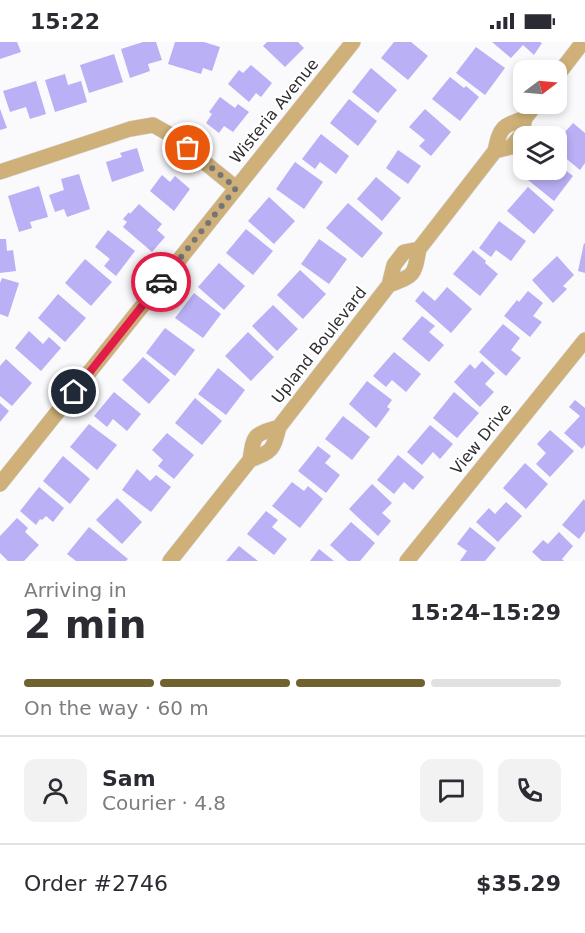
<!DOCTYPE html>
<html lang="en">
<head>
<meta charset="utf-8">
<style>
  :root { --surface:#fff; --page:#f2f2f3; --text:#2b2b33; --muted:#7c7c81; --line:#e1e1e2; --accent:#6f622f }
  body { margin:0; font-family:"DejaVu Sans",sans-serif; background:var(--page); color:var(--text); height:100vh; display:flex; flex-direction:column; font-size:22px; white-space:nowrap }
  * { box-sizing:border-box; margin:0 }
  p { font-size:20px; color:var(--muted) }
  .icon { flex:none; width:33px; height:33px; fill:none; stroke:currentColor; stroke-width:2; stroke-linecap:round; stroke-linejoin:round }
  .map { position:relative; height:519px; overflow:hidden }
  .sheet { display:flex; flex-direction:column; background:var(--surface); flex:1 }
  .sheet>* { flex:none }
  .needle { width:39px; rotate:74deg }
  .controls { position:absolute; left:513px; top:18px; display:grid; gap:12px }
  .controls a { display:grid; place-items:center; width:54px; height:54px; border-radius:12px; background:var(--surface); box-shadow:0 3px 9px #0003; font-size:30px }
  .pin { position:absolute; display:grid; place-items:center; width:51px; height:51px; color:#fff; margin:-26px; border:3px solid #fff; border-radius:50%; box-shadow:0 2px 6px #0007 }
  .courier { position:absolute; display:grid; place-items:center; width:60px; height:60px; margin:-30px; border:4px solid #e11d48; border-radius:50%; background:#fff; color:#222; box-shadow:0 2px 8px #0007 }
  .head em { font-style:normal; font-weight:700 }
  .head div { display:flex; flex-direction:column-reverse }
  .head { display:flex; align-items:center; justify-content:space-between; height:102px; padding:0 24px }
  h1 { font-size:39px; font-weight:700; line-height:45px }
  .bar { display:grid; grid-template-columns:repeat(4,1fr); gap:9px 6px; align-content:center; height:72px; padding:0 24px }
  .bar i { height:8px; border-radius:4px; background:var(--line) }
  .bar .current { background:var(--accent) }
  .bar p { grid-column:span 4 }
  .line { display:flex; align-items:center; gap:15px; padding:0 24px; border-top:2px solid var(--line) }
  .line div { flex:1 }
  .round { display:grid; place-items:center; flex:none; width:63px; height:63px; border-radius:12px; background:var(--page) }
  .status { display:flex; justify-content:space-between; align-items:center; height:42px; padding:0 30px; background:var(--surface); direction:ltr }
  .status svg { height:16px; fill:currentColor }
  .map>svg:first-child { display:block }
  .building { fill:#b9b0f5 }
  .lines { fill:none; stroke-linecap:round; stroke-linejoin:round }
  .minor-casing { stroke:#d5d4d7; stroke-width:16 }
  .minor { stroke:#ceb078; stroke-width:15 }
  .done { stroke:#757577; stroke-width:6; stroke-dasharray:0 10.8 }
  .route { stroke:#e11d48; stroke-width:8 }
  .labels { text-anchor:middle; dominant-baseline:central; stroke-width:4.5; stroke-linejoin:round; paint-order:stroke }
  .street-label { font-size:16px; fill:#2e2e2f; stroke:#fff }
</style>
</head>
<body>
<div class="status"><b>15:22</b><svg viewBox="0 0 49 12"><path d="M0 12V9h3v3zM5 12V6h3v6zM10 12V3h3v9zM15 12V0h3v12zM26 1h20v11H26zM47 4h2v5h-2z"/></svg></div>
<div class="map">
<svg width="585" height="519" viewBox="0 0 585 519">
  <rect width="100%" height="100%" fill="#faf9fc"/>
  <!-- building -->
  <path class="building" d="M 0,0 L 17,0 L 21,10 L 0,17 Z
    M 143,0 L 156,0 L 162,18 L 148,22 L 150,29 L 130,36 L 121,7 Z
    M 175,0 L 204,0 L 220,5 L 212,29 L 203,26 L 201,32 L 168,22 Z
    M 267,0 L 298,0 L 304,6 L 285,25 L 263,4 Z
    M 394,0 L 411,0 L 428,14 L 408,38 L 381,16 Z
    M 492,0 L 540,0 L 542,1 L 534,13 L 523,3 L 511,16 Z
    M 476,5 L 505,26 L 485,53 L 456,31 Z
    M 114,12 L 123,40 L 89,51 L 80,23 Z
    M 251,23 L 272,41 L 261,55 L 256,51 L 249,60 L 228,42 L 239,28 L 243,31 Z
    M 371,26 L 397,48 L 378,71 L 352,50 Z
    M 65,32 L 68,43 L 81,39 L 87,60 L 55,70 L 45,38 Z
    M 450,35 L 464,46 L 466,44 L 479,55 L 460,79 L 432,57 Z
    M 36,39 L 46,72 L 30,77 L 26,65 L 10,70 L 3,49 Z
    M 220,55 L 235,66 L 238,62 L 249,70 L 233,90 L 224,84 L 219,91 L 206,81 L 212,72 L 209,70 Z
    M 349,57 L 377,79 L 358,104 L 330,81 Z
    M 0,67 L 7,86 L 0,88 Z
    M 425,67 L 451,90 L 431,114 L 419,104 L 425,98 L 409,85 Z
    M 573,81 L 585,91 L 585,121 L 580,128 L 556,108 L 556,100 Z
    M 321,92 L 349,114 L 336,132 L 320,120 L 315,127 L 302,117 Z
    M 137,106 L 144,129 L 112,140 L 106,120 L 122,115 L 120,111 Z
    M 398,108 L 421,124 L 408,142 L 386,126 Z
    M 295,120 L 323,140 L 304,167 L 276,147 Z
    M 556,121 L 573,134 L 554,159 L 528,138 L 537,128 L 556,128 Z
    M 79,132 L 90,167 L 67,175 L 64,167 L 55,170 L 49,153 L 64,148 L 61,137 Z
    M 162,133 L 170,140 L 175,134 L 190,147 L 174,169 L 150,149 Z
    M 376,135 L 401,156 L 382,179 L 357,157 Z
    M 39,144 L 48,175 L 30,180 L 32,186 L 19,190 L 8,154 Z
    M 528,145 L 554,168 L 534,192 L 507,169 Z
    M 269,155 L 295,179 L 274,202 L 248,179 Z
    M 348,161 L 383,191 L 362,216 L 326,186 Z
    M 139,162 L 162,182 L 157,188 L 165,195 L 152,210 L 123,185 L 127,180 L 123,177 L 129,170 L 130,172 Z
    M 499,179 L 526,199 L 511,219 L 496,208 L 491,215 L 479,206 Z
    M 246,187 L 273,209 L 253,233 L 226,211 Z
    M 108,188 L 135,209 L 116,234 L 104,224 L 110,217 L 95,205 Z
    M 0,197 L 6,197 L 7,209 L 13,208 L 16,229 L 0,231 Z
    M 319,197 L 347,217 L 329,242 L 301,222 Z
    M 584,201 L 585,202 L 585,231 L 578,229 Z
    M 473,208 L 486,219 L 485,221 L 498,232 L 480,254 L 453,232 Z
    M 557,214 L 574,233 L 563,244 L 567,247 L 553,261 L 532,238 Z
    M 85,217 L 112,240 L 91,264 L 65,241 Z
    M 219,221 L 245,244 L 224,268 L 198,245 Z
    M 300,228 L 326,252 L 303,277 L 277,253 Z
    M 2,236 L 19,241 L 8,275 L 0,272 L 0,241 Z
    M 447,245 L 472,267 L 451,291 L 415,259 L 423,249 L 435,259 Z
    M 528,249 L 543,261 L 533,274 L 542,280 L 530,295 L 504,274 L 517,258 L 519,260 Z
    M 194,251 L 221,272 L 203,296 L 175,276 Z
    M 58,252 L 86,276 L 65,300 L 38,276 Z
    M 273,263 L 298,287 L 277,309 L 252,284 Z
    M 422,274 L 435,284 L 429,290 L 444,303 L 429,320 L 402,297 Z
    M 503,282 L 520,296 L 511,308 L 521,316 L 506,334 L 479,310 Z
    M 165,286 L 195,308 L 175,334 L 146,311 Z
    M 29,289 L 43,302 L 49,295 L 61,306 L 41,329 L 15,306 Z
    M 248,290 L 274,315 L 251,339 L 225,314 Z
    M 394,310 L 421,332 L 406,350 L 392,338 L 386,345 L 373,334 Z
    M 143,315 L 170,338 L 149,362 L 122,338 Z
    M 6,317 L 32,341 L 12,364 L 0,354 L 0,324 Z
    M 482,319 L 495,331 L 485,342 L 494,350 L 480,365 L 454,340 L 470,322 L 475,327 Z
    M 218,326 L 245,348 L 226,373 L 198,352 Z
    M 367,339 L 392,358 L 387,365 L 390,367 L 376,386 L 349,362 Z
    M 114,350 L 141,372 L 127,389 L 113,377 L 107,385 L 94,374 Z
    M 454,350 L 479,371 L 457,396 L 433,376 Z
    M 195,356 L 222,379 L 202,403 L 175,381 Z
    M 575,358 L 585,366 L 585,403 L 582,407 L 564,391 L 580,374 L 569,365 Z
    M 0,361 L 9,369 L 0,380 Z
    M 343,374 L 370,395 L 352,418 L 325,397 Z
    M 89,382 L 117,403 L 97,428 L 70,405 Z
    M 430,383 L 453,402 L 440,417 L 433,410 L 422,423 L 407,410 Z
    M 550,388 L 574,409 L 550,435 L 536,422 L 546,411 L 537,402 Z
    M 167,391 L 194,413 L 174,437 L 158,424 L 163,418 L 152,408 Z
    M 318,404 L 331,414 L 325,421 L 340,433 L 326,451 L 298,429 Z
    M 398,413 L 424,435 L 413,448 L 404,440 L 394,452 L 377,438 Z
    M 63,414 L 90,437 L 70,462 L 43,439 Z
    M 525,421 L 548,442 L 526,467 L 503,446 Z
    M 137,427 L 150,439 L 156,433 L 171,445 L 151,470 L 122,448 Z
    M 292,440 L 304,449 L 308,444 L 323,457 L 300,486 L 272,464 Z
    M 372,442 L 392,461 L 382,471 L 391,479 L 378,494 L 349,467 Z
    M 39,445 L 64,466 L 53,480 L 46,474 L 42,478 L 40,477 L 36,483 L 20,469 Z
    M 117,456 L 142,480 L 122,502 L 96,478 Z
    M 584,457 L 585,459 L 585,489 L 579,497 L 562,483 Z
    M 506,460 L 522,474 L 498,500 L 476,480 L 489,466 L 495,472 Z
    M 266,469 L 278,478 L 272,485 L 287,497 L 274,513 L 247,492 Z
    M 17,476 L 28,486 L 25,490 L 39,503 L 24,519 L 8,519 L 0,511 L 0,494 Z
    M 351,480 L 375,501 L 360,519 L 348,519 L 330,503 Z
    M 89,485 L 128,517 L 126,519 L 76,519 L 67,512 Z
    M 470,485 L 496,506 L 485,519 L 460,519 L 467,509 L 457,502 Z
    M 559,490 L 573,504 L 562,517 L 564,519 L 542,519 L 532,510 L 543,498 L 548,502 Z
    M 239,504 L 258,519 L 226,519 Z
    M 319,507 L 334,519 L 310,519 Z"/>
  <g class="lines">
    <defs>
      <path id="minor" d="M 556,35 L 583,0
        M 495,109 L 511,105 L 521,93 L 525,76 L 536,62
        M 0,130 L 130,87 L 153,83 L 171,93 L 236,146
        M 389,243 C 415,233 414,234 419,207 L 495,109 C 500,85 502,84 525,76
        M 250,418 C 273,409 273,408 279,385 L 389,243 L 394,223 L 404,210 L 419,207
        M 0,442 L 353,0
        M 170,519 L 250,418 C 254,392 253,393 279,385
        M 407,519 L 585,298"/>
    </defs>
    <!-- minor casing -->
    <use href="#minor" class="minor-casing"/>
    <!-- minor -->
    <use href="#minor" class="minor"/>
  </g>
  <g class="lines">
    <!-- done -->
    <path class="done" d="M 161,240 L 236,146 L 188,106"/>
    <!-- route -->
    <path class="route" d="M 74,350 L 161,240"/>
  </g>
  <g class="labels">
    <!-- street labels -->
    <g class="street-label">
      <text transform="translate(274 69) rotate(-51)">Wisteria Avenue</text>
      <text transform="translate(319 303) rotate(-52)">Upland Boulevard</text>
      <text transform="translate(481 397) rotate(-51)">View Drive</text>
    </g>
  </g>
</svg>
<div class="controls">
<a><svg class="needle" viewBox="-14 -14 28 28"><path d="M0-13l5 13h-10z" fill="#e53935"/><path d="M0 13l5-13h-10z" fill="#7c7c81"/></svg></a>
<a><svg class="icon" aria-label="layers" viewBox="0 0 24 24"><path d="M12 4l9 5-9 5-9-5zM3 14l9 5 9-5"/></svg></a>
</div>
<div class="pin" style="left:188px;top:106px;background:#ea580c"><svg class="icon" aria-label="bag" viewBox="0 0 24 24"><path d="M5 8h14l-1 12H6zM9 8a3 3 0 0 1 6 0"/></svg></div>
<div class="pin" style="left:74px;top:350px;background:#1f2937"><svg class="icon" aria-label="home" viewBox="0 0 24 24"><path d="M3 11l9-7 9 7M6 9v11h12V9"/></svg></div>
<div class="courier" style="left:161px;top:240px"><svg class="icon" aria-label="car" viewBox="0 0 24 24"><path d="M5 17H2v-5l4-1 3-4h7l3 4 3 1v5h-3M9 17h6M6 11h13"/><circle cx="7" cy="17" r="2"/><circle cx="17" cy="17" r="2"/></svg></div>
</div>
<section class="sheet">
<div class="head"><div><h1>2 min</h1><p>Arriving in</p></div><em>15:24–15:29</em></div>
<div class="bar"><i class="current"></i><i class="current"></i><i class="current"></i><i></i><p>On the way · 60 m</p></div>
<div class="line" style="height:108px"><a class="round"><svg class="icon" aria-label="person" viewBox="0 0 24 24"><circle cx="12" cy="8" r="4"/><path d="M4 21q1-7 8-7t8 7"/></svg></a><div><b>Sam</b><p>Courier · 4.8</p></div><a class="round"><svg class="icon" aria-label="chat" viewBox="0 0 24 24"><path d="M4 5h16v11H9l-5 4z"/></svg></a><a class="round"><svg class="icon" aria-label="phone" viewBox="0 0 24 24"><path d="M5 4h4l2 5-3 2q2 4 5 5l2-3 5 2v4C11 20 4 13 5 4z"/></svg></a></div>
<div class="line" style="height:78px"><div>Order #2746</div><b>$35.29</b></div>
</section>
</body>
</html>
